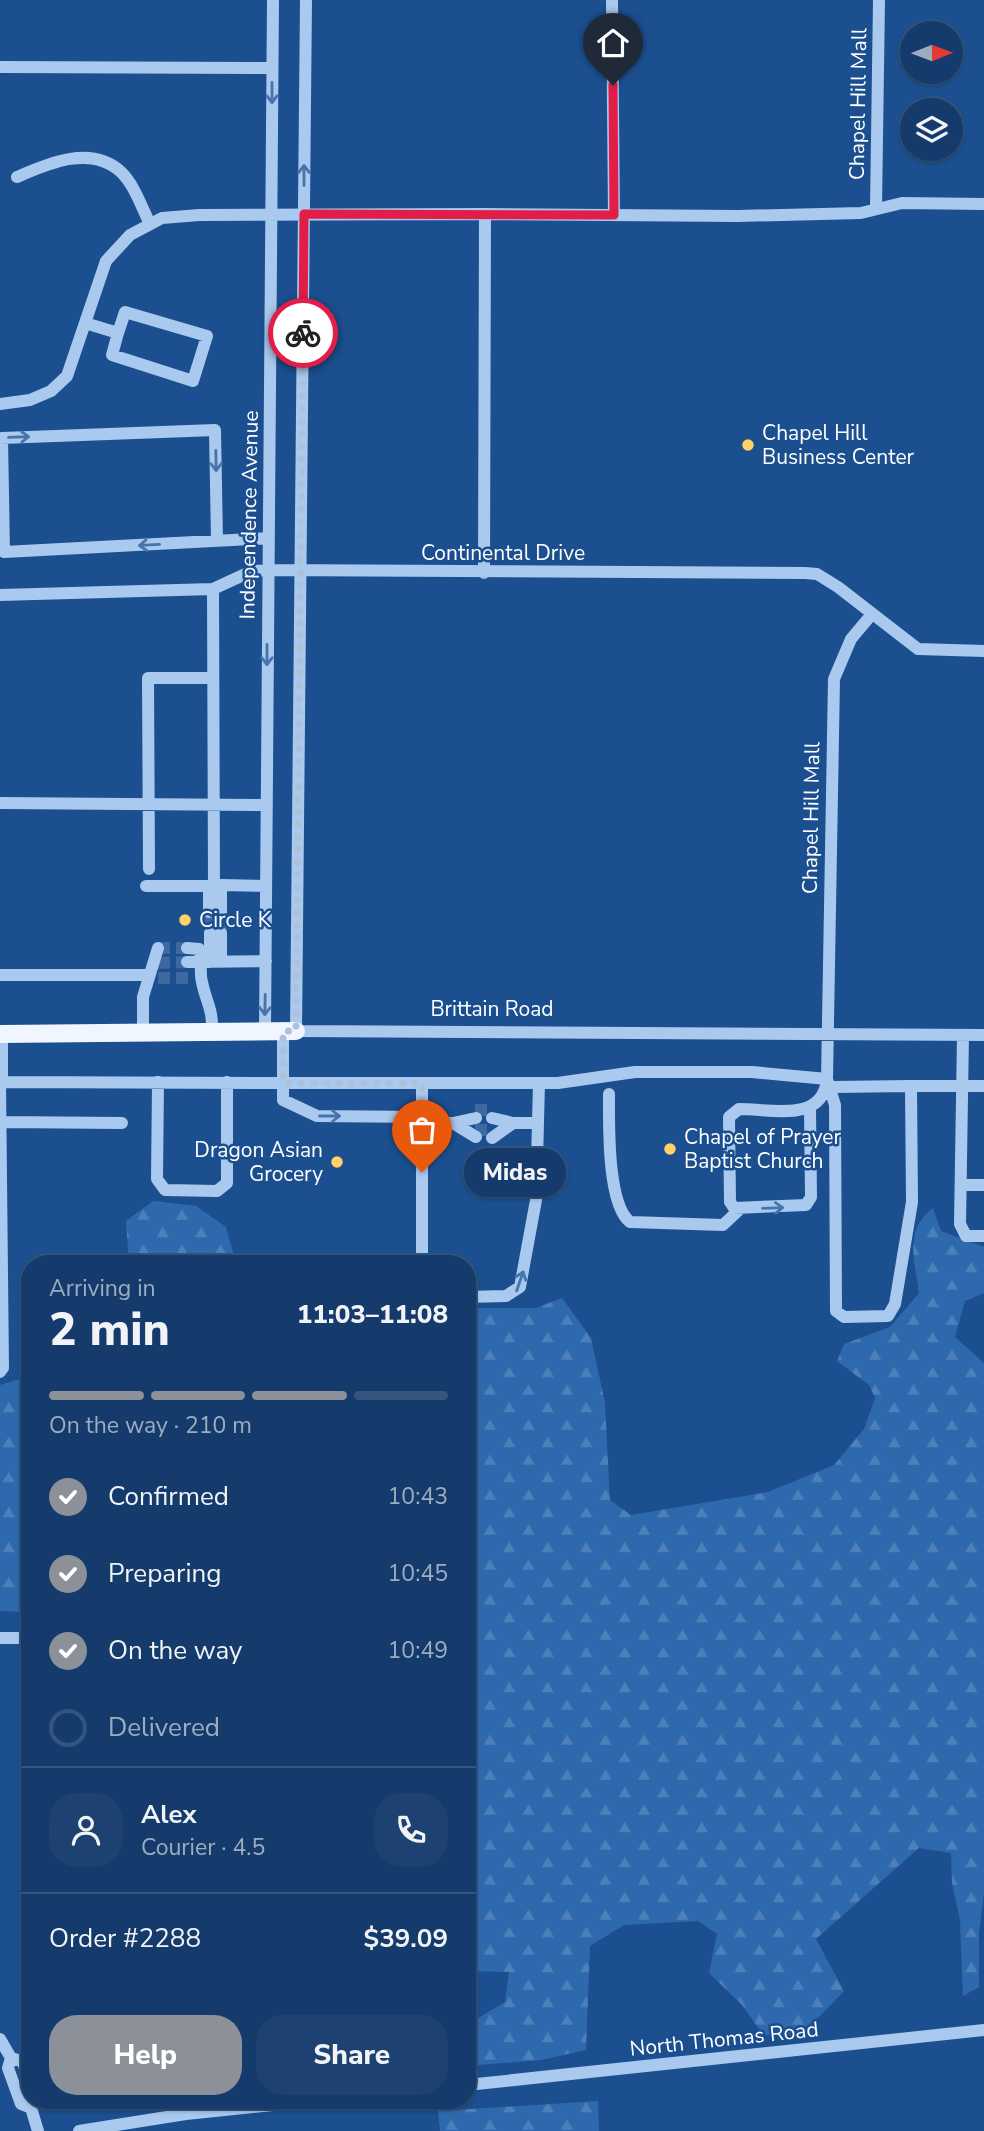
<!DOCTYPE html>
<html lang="en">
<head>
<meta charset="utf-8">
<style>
  :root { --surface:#143b6b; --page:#1d4271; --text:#f1f3f6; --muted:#9dadc1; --line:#33557e; --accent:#8c9099 }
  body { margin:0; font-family:"Nunito Sans",sans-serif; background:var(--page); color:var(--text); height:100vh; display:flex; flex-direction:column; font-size:26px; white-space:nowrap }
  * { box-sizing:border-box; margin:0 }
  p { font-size:23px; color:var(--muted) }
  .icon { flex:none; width:38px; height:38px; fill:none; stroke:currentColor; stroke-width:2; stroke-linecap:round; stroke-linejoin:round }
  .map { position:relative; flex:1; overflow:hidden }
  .details { position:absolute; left:21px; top:1255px; width:455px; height:854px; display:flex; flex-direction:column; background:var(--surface); border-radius:28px; box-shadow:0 2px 5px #0004,0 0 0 2px var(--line) }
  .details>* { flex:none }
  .needle { width:46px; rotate:89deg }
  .fabs { position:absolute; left:900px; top:21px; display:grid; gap:14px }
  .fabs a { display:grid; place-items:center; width:63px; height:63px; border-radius:50%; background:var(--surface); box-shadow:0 2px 5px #0004,0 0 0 2px var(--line); font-size:35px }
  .pin { position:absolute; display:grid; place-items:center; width:60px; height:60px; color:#fff; margin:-72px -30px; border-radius:50% 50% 50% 0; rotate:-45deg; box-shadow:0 0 7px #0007 }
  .pin .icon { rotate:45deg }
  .courier { position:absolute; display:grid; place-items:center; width:70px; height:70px; margin:-35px; border:5px solid #e11d48; border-radius:50%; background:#fff; color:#222; box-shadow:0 2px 9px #0007 }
  .bubble { position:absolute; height:49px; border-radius:24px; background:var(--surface); box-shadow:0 2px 5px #0004,0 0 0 2px var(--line); font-size:23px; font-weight:800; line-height:49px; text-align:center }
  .summary em { font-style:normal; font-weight:800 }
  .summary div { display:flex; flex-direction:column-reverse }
  .summary { display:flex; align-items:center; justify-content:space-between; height:119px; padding:0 28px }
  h1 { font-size:46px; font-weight:800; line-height:52px }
  .bar { display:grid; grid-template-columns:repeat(4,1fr); gap:10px 7px; align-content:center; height:84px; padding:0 28px }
  .bar i { height:9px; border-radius:5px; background:var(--line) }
  .bar .active { background:var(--accent) }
  .bar p { grid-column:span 4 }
  .line { display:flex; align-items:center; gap:18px; padding:0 28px; border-top:2px solid var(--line) }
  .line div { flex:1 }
  .round { display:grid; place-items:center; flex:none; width:74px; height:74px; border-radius:28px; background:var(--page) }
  ol { padding:0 28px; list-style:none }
  li { display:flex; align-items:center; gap:21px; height:77px }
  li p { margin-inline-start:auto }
  li .icon { padding:7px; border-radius:50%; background:var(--accent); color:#fff; stroke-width:4 }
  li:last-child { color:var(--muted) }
  li i { width:38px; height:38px; border:4px solid var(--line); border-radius:50% }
  .cta { display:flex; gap:14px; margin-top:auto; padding:14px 28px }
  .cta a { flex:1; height:80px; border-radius:28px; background:var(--accent); color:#fff; font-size:28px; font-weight:800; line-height:80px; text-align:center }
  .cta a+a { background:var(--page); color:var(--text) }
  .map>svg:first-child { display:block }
  .forest { fill:url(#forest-firs) }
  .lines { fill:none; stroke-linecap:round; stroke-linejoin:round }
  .minor-tunnel { stroke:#3d69a0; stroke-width:12; stroke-dasharray:12 6; stroke-linecap:butt }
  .minor { stroke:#a9c9ee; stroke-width:12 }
  .major { stroke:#f0f6ff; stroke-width:18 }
  .oneway { stroke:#4674ac }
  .done { stroke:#afc1d8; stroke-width:7; stroke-dasharray:0 12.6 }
  .route { stroke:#e11d48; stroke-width:9 }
  .poi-dot { fill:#ffd166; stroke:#1b4f8f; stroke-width:2.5 }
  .labels { text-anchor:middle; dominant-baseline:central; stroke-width:5; stroke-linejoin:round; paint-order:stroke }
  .street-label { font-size:21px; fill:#fff; stroke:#1b4f8f }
  .poi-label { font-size:21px; fill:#fff; stroke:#1b4f8f; text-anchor:start }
</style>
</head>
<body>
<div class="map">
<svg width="984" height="2131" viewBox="0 0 984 2131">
  <defs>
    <pattern id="forest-firs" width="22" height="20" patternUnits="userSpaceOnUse" patternTransform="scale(1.75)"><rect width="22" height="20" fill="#2e69ad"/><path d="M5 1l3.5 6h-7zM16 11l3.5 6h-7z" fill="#4d80b9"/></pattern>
  </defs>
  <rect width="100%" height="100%" fill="#1b4f8f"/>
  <!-- forest -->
  <path class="forest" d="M 153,1201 L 196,1206 L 226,1227 L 236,1263 L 129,1263 L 126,1221 Z
    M 933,1208 L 941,1231 L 984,1247 L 984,1293 L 965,1301 L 955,1337 L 984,1363 L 984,1893 L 979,1934 L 979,1987 L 963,1996 L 960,1920 L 952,1883 L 951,1853 L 919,1848 L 816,1939 L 844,1991 L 820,2016 L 795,2035 L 763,2035 L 742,2005 L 709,1973 L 717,1934 L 698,1921 L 624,1925 L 590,1946 L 586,2050 L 541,2060 L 467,2066 L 467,2025 L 505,2002 L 509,1972 L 467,1971 L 467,1308 L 536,1308 L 562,1298 L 591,1338 L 605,1403 L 610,1500 L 631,1515 L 768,1492 L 834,1465 L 864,1429 L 875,1398 L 869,1385 L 837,1361 L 844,1344 L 890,1327 L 919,1293 C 915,1262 903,1230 933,1208 Z
    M 30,1376 L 30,1612 L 0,1611 L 0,1385 Z
    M 30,1894 L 30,2040 L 24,2029 L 23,1934 Z
    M 598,2101 L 599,2131 L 440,2131 L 438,2111 Z"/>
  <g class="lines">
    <!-- minor-tunnel -->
    <path class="minor-tunnel" d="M 209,912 L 210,933
      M 221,933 L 221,912
      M 158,948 L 187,948
      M 158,963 L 187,962
      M 158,978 L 188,978
      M 475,1110 L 492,1110
      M 475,1130 L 492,1130"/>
    <!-- minor -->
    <path class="minor" d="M 306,0 L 296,1031 L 984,1035
      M 612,0 L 614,215
      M 0,67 L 272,68
      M 17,177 C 47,164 91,144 121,172 C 134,184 142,208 150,224
      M 876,208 L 879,0
      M 85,323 L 118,333 L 112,355 L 193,381 L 207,336 L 125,312 L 118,333
      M 0,404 L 30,400 L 51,391 L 67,376 L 106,261 L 130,235 L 162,218 L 199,215 L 485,214
      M 217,541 L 215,430 L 2,438 L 4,552 L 268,538
      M 484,573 L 485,214 L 738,216 L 861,213 L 902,203 L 984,204
      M 213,589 L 214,885
      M 0,595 L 213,589 L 252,571 L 268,570 L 805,573 L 817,574 L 838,587 L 918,649 L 984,651
      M 0,803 L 267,805
      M 149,869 L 148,678 L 213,678
      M 146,886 L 209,886
      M 209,912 L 209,886 L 217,885
      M 221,912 L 221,885 L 266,886
      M 210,933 L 210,962
      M 221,933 L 221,962
      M 187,948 L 199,949 C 203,959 199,971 202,982 C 206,1002 213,1009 212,1031
      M 187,962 L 266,961
      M 0,975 L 149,975
      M 265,1031 L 273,0
      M 143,1032 L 143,997 L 158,948
      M 2,1034 L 2,1082 L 283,1083 L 283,1031
      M 963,1035 L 960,1224 L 966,1236 L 984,1236
      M 827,1079 L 835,1105 L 836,1311 L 844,1317 L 888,1316 L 895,1304 L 912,1202 L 911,1086 L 832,1087
      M 0,1082 L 3,1368 L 0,1372
      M 158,1082 L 157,1179 L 165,1190 L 217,1191 L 227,1183 L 227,1082
      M 911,1086 L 984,1086
      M 609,1094 C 609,1124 607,1204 630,1222 L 723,1225 L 740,1209
      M 810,1109 L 811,1197 L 806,1205 L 734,1208 L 730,1202 L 729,1117 L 739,1109 C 772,1109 822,1123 827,1080
      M 422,1117 L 317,1116 L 283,1100 L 283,1083 L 558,1083 L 635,1072 L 752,1072 L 827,1079 L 834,679 L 851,639 L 872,614
      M 492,1118 L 513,1123 L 538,1123
      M 0,1122 L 122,1123
      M 422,1123 L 453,1123 L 476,1118
      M 453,1123 L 476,1137
      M 492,1138 L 513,1123
      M 961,1185 L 984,1185
      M 422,1264 L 422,1083
      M 467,1297 L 506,1296 L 520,1287 L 536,1200 L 539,1083
      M 0,1638 L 30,1638
      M 0,2039 L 11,2058
      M 30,2079 L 22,2061 L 11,2058 L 8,2068 L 21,2104 L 31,2108
      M 467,2085 L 984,2030
      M 31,2108 L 38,2131
      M 79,2131 L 186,2114 L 321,2100"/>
    <!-- major -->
    <path class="major" d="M 0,1034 L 296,1031"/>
  </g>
  <!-- one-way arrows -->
  <defs><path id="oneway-shaft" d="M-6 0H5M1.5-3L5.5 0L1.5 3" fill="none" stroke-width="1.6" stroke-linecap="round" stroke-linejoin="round" transform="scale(1.75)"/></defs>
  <g class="oneway">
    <use href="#oneway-shaft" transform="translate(272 93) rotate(90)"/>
    <use href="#oneway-shaft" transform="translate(304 175) rotate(-90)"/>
    <use href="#oneway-shaft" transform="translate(19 437) rotate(-2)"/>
    <use href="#oneway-shaft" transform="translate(216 461) rotate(89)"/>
    <use href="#oneway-shaft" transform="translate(149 545) rotate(177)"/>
    <use href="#oneway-shaft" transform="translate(267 655) rotate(90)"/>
    <use href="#oneway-shaft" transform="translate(265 1005) rotate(91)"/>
    <use href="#oneway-shaft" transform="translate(330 1116)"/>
    <use href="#oneway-shaft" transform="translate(773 1208) rotate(-2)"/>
    <use href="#oneway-shaft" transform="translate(520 1281) rotate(-71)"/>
  </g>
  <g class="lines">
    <!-- done -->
    <path class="done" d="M 303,333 L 296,1031 L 283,1031 L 283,1083 L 422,1083 L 422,1172"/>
    <!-- route -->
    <path class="route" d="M 303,333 L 304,214 L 614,215 L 613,85"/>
  </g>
  <!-- markers -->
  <g class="poi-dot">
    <circle cx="748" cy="445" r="7"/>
    <circle cx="185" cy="920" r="7"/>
    <circle cx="670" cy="1149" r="7"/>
    <circle cx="337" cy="1162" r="7"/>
  </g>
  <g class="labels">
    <!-- street labels -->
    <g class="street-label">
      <text transform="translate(858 104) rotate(-89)">Chapel Hill Mall</text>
      <text transform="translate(249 515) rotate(-89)">Independence Avenue</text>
      <text x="503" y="553">Continental Drive</text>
      <text transform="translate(811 818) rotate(-89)">Chapel Hill Mall</text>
      <text x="492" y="1009">Brittain Road</text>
      <text transform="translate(724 2039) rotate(-6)">North Thomas Road</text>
    </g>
    <!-- poi labels -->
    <g class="poi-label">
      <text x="762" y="433">Chapel Hill<tspan x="762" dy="24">Business Center</tspan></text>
      <text x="199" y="920">Circle K</text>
      <text x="684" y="1137">Chapel of Prayer<tspan x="684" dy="24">Baptist Church</tspan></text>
      <text x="323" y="1150" text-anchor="end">Dragon Asian<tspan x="323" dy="24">Grocery</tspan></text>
    </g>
  </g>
</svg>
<div class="fabs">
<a><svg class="needle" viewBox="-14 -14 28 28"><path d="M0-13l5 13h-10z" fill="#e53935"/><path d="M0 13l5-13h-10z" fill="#9dadc1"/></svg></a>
<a><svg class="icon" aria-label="layers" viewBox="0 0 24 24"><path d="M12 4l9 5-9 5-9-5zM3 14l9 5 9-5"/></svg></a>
</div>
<div class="pin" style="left:422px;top:1172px;background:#ea580c"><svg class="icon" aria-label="bag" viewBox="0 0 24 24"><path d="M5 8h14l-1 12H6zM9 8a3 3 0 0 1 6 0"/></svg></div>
<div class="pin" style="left:613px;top:85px;background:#1f2937"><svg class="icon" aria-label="home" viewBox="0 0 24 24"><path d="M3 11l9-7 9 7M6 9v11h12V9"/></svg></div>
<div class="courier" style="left:303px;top:333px"><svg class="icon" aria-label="bike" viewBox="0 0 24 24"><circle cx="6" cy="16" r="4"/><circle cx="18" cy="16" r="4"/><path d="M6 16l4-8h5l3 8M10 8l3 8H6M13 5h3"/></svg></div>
<div class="bubble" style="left:464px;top:1148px;width:102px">Midas</div>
<section class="details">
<div class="summary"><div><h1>2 min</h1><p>Arriving in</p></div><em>11:03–11:08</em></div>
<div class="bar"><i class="active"></i><i class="active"></i><i class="active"></i><i></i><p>On the way · 210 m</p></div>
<ol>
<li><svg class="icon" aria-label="check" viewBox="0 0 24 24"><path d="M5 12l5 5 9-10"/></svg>Confirmed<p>10:43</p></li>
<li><svg class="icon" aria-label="check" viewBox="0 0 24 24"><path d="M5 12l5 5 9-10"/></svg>Preparing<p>10:45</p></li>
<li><svg class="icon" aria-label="check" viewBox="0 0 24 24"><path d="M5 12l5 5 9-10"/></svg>On the way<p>10:49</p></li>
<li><i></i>Delivered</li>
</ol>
<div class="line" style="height:126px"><a class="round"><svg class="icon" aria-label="person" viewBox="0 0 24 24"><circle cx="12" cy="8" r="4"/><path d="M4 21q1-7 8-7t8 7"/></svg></a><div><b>Alex</b><p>Courier · 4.5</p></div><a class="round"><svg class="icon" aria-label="phone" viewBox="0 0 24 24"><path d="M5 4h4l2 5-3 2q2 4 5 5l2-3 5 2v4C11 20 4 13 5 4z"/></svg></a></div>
<div class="line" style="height:91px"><div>Order #2288</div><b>$39.09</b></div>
<div class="cta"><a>Help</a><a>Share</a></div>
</section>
</div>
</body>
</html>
